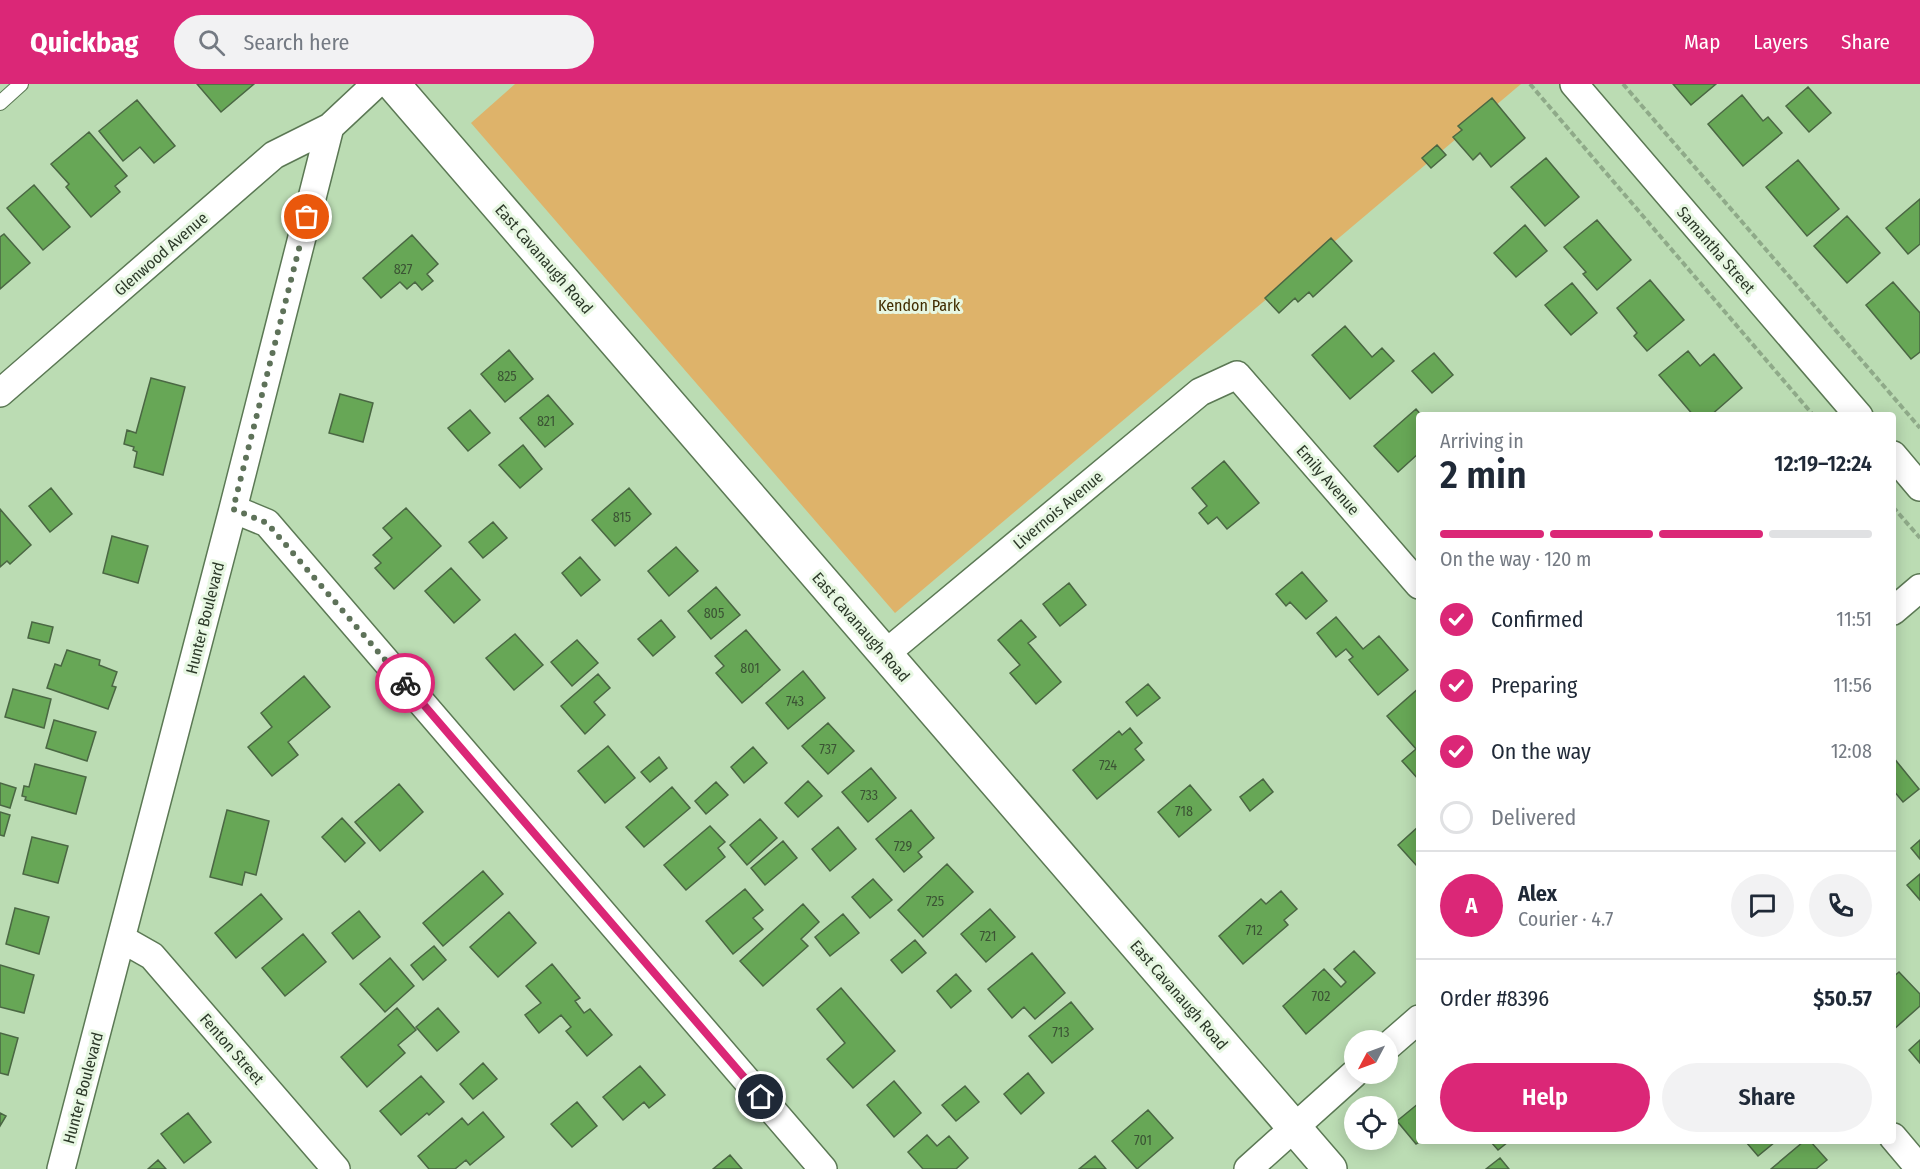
<!DOCTYPE html>
<html lang="en">
<head>
<meta charset="utf-8">
<style>
  :root { --surface:#fff; --page:#f2f2f3; --text:#1f2937; --muted:#747a83; --line:#e0e1e3; --accent:#db2777 }
  body { margin:0; font-family:"Fira Sans Condensed",sans-serif; background:var(--page); color:var(--text); height:100vh; display:flex; flex-direction:column; font-size:22px; white-space:nowrap }
  * { box-sizing:border-box; margin:0 }
  p { font-size:20px; color:var(--muted) }
  .icon { flex:none; width:33px; height:33px; fill:none; stroke:currentColor; stroke-width:2; stroke-linecap:round; stroke-linejoin:round }
  .map { position:relative; flex:1; overflow:hidden }
  .details { position:absolute; left:1416px; top:328px; width:480px; height:732px; display:flex; flex-direction:column; background:var(--surface); border-radius:6px; box-shadow:0 3px 15px #0003 }
  .details>* { flex:none }
  .needle { width:39px; rotate:229deg }
  .controls { position:absolute; left:1344px; top:946px; display:grid; gap:12px }
  .controls a { display:grid; place-items:center; width:54px; height:54px; border-radius:50%; background:var(--surface); box-shadow:0 3px 15px #0003; font-size:30px }
  .pin { position:absolute; display:grid; place-items:center; width:51px; height:51px; color:#fff; margin:-26px; border:3px solid #fff; border-radius:50%; box-shadow:0 2px 6px #0007 }
  .courier { position:absolute; display:grid; place-items:center; width:60px; height:60px; margin:-30px; border:4px solid #db2777; border-radius:50%; background:#fff; color:#222; box-shadow:0 2px 8px #0007 }
  .head em { font-style:normal; font-weight:600 }
  .head div { display:flex; flex-direction:column-reverse }
  .head { display:flex; align-items:center; justify-content:space-between; height:102px; padding:0 24px }
  h1 { font-size:39px; font-weight:600; line-height:45px }
  .bar { display:grid; grid-template-columns:repeat(4,1fr); gap:9px 6px; align-content:center; height:72px; padding:0 24px }
  .bar i { height:8px; border-radius:4px; background:var(--line) }
  .bar .current { background:var(--accent) }
  .bar p { grid-column:span 4 }
  .line { display:flex; align-items:center; gap:15px; padding:0 24px; border-top:2px solid var(--line) }
  .line div { flex:1 }
  .round { display:grid; place-items:center; flex:none; width:63px; height:63px; border-radius:32px; background:var(--page) }
  ol { padding:0 24px; list-style:none }
  li { display:flex; align-items:center; gap:18px; height:66px }
  li p { margin-inline-start:auto }
  li .icon { padding:6px; border-radius:50%; background:var(--accent); color:#fff; stroke-width:4 }
  li:last-child { color:var(--muted) }
  li i { width:33px; height:33px; border:3px solid var(--line); border-radius:50% }
  .cta { display:flex; gap:12px; margin-top:auto; padding:12px 24px }
  .cta a { flex:1; height:69px; border-radius:36px; background:var(--accent); color:#fff; font-size:24px; font-weight:600; line-height:69px; text-align:center }
  .cta a+a { background:var(--page); color:var(--text) }
  header { display:flex; align-items:center; gap:36px; box-sizing:border-box; height:84px; padding:0 30px; background:var(--accent); color:#fff }
  header strong { font-size:28px }
  nav { display:flex; gap:33px; margin-inline-start:auto; font-size:21px }
  .search { width:420px; height:54px; background:var(--page); display:flex; align-items:center; gap:15px; box-sizing:border-box; padding:0 21px; border-radius:33px; color:var(--muted); font-size:22px }
  .map>svg:first-child { display:block }
  .green { fill:#deb36a }
  .building { fill:#67a756; stroke:#4a6743; stroke-width:1.5 }
  .lines { fill:none; stroke-linecap:round; stroke-linejoin:round }
  .lane-casing { stroke:#5b7854; stroke-width:16 }
  .street-casing { stroke:#5b7854; stroke-width:30 }
  .secondary-casing { stroke:#5b7854; stroke-width:36 }
  .path { stroke:#8faa89; stroke-width:4; stroke-dasharray:6 3; stroke-linecap:butt }
  .lane { stroke:#fff; stroke-width:14 }
  .street { stroke:#fff; stroke-width:27 }
  .secondary { stroke:#fff; stroke-width:33 }
  .done { stroke:#5e7259; stroke-width:6; stroke-dasharray:0 10.8 }
  .route { stroke:#db2777; stroke-width:8 }
  .labels { text-anchor:middle; dominant-baseline:central; stroke-width:6; stroke-linejoin:round; paint-order:stroke }
  .number-label { font-size:14px; fill:#3b5434 }
  .street-label { font-size:16px; fill:#2c3929; stroke:#e7f7e2 }
  .park-label { font-size:16px; fill:#412c00; stroke:#e7f7e2 }
</style>
</head>
<body>
<header>
<strong>Quickbag</strong>
<div class="search"><svg class="icon" aria-label="search" viewBox="0 0 24 24"><circle cx="10" cy="10" r="6"/><path d="M15 15l6 6"/></svg>Search here</div>
<nav><a>Map</a><a>Layers</a><a>Share</a></nav>
</header>
<div class="map">
<svg width="1920" height="1085" viewBox="0 0 1920 1085">
  <rect width="100%" height="100%" fill="#bbdcb3"/>
  <!-- green -->
  <path class="green" d="M 515,0 L 1521,0 L 895,529 L 471,39 Z"/>
  <!-- building -->
  <path class="building" d="M 197,0 L 254,0 L 221,28 Z
    M 1673,0 L 1716,0 L 1691,21 Z
    M 1808,3 L 1831,29 L 1809,48 L 1786,22 Z
    M 1742,11 L 1763,37 L 1768,33 L 1782,49 L 1743,82 L 1708,40 Z
    M 1492,14 L 1525,54 L 1491,83 L 1480,69 L 1473,76 L 1453,53 L 1462,46 L 1458,42 Z
    M 137,16 L 175,62 L 154,79 L 140,63 L 123,77 L 99,47 Z
    M 89,48 L 127,92 L 115,102 L 120,108 L 91,133 L 66,103 L 69,100 L 51,80 Z
    M 1437,61 L 1446,71 L 1431,84 L 1422,74 Z
    M 1546,74 L 1579,113 L 1545,142 L 1511,103 Z
    M 1798,76 L 1839,125 L 1807,152 L 1766,103 Z
    M 34,101 L 70,143 L 43,166 L 7,124 Z
    M 1920,115 L 1920,160 L 1908,170 L 1886,144 Z
    M 1847,132 L 1880,169 L 1847,199 L 1814,162 Z
    M 1597,136 L 1631,176 L 1597,206 L 1583,190 L 1586,188 L 1564,163 Z
    M 1525,141 L 1547,167 L 1516,193 L 1494,169 Z
    M 4,150 L 30,179 L 0,205 L 0,153 Z
    M 412,151 L 438,180 L 427,190 L 433,197 L 422,206 L 415,198 L 407,205 L 400,198 L 381,214 L 363,194 Z
    M 1331,154 L 1352,177 L 1313,213 L 1309,208 L 1298,218 L 1295,214 L 1279,229 L 1265,214 Z
    M 1650,196 L 1684,236 L 1647,267 L 1634,252 L 1637,249 L 1617,224 Z
    M 1893,198 L 1920,229 L 1920,268 L 1911,275 L 1866,221 Z
    M 1572,199 L 1597,229 L 1571,251 L 1545,221 Z
    M 1345,242 L 1372,273 L 1382,264 L 1394,277 L 1350,315 L 1312,271 Z
    M 509,266 L 533,295 L 505,318 L 481,290 Z
    M 1688,267 L 1700,282 L 1714,270 L 1742,304 L 1710,332 L 1694,332 L 1659,291 Z
    M 1434,269 L 1453,291 L 1432,309 L 1412,287 Z
    M 151,294 L 185,303 L 163,391 L 134,383 L 137,368 L 133,366 L 134,363 L 124,360 L 127,346 L 136,349 Z
    M 340,310 L 373,319 L 363,358 L 329,349 Z
    M 548,311 L 573,340 L 545,363 L 520,334 Z
    M 1416,325 L 1422,332 L 1419,332 L 1419,369 L 1398,388 L 1374,362 Z
    M 470,326 L 490,349 L 468,367 L 448,344 Z
    M 523,361 L 542,385 L 520,404 L 499,381 Z
    M 1224,377 L 1259,419 L 1227,445 L 1217,433 L 1208,440 L 1199,429 L 1207,422 L 1192,404 Z
    M 51,404 L 72,430 L 50,448 L 29,422 Z
    M 629,404 L 651,430 L 615,462 L 592,436 Z
    M 406,424 L 441,462 L 394,505 L 375,484 L 381,479 L 373,471 L 392,454 L 383,444 Z
    M 0,425 L 31,461 L 10,480 L 7,477 L 0,483 Z
    M 493,438 L 507,454 L 483,474 L 469,458 Z
    M 112,452 L 148,462 L 138,499 L 103,489 Z
    M 676,463 L 698,487 L 669,512 L 648,487 Z
    M 580,473 L 600,496 L 581,512 L 562,489 Z
    M 451,484 L 480,516 L 454,539 L 425,507 Z
    M 1302,488 L 1327,517 L 1306,535 L 1290,518 L 1286,522 L 1276,510 Z
    M 1069,499 L 1086,521 L 1060,542 L 1043,520 Z
    M 716,503 L 740,531 L 711,555 L 688,527 Z
    M 1336,533 L 1363,565 L 1379,552 L 1408,586 L 1378,611 L 1349,576 L 1353,573 L 1346,565 L 1336,573 L 1317,549 Z
    M 661,536 L 675,553 L 653,572 L 638,555 Z
    M 1021,536 L 1036,553 L 1028,559 L 1061,598 L 1036,620 L 1010,589 L 1020,581 L 998,556 Z
    M 32,538 L 53,543 L 49,559 L 28,554 Z
    M 746,546 L 780,586 L 742,619 L 716,589 L 724,582 L 715,572 Z
    M 515,550 L 543,581 L 514,606 L 486,574 Z
    M 577,556 L 598,579 L 572,602 L 551,578 Z
    M 67,566 L 100,576 L 99,581 L 117,588 L 112,602 L 116,603 L 108,625 L 47,604 L 55,580 L 61,582 Z
    M 803,587 L 825,614 L 788,645 L 766,619 Z
    M 598,590 L 610,604 L 594,618 L 605,631 L 585,650 L 561,622 Z
    M 304,592 L 330,623 L 288,658 L 298,671 L 272,692 L 248,663 L 272,643 L 261,629 Z
    M 1148,600 L 1160,614 L 1137,632 L 1126,618 Z
    M 1419,604 L 1419,696 L 1402,677 L 1416,665 L 1387,632 Z
    M 13,605 L 51,615 L 44,644 L 5,633 Z
    M 54,636 L 96,648 L 87,677 L 46,664 Z
    M 828,639 L 854,667 L 828,690 L 802,662 Z
    M 1130,644 L 1142,659 L 1135,665 L 1144,676 L 1097,715 L 1073,686 L 1119,647 L 1122,651 Z
    M 608,662 L 635,694 L 605,719 L 578,687 Z
    M 753,663 L 767,679 L 744,699 L 731,683 Z
    M 659,673 L 667,684 L 650,698 L 641,688 Z
    M 1893,673 L 1919,705 L 1903,718 L 1893,706 Z
    M 35,680 L 86,693 L 76,730 L 25,716 L 26,713 L 22,712 L 24,702 L 29,703 Z
    M 871,684 L 896,714 L 868,738 L 842,708 Z
    M 1263,695 L 1273,708 L 1250,727 L 1240,713 Z
    M 808,697 L 822,712 L 798,733 L 785,719 Z
    M 716,698 L 728,711 L 706,730 L 695,717 Z
    M 0,699 L 16,704 L 10,724 L 0,721 Z
    M 399,700 L 423,728 L 380,767 L 355,738 Z
    M 1190,701 L 1211,726 L 1179,753 L 1158,728 Z
    M 672,703 L 690,724 L 644,763 L 626,743 Z
    M 227,726 L 269,737 L 256,791 L 245,788 L 242,801 L 210,793 Z
    M 911,726 L 934,754 L 918,768 L 922,773 L 904,788 L 876,755 Z
    M 0,728 L 10,731 L 4,752 L 0,751 Z
    M 342,734 L 365,759 L 345,778 L 322,753 Z
    M 760,735 L 777,754 L 747,781 L 730,761 Z
    M 710,742 L 725,758 L 718,764 L 725,773 L 686,806 L 664,781 Z
    M 1419,742 L 1419,778 L 1416,781 L 1398,761 Z
    M 838,743 L 856,765 L 830,787 L 812,765 Z
    M 32,753 L 68,762 L 58,799 L 23,790 Z
    M 1920,756 L 1920,775 L 1911,764 Z
    M 783,757 L 797,774 L 765,801 L 751,784 Z
    M 947,780 L 973,808 L 923,853 L 898,826 Z
    M 483,787 L 503,810 L 443,862 L 423,839 Z
    M 1920,790 L 1920,816 L 1907,801 Z
    M 873,795 L 892,816 L 870,834 L 852,813 Z
    M 745,805 L 763,826 L 753,834 L 763,845 L 733,870 L 706,837 Z
    M 1281,807 L 1297,825 L 1284,836 L 1288,841 L 1243,880 L 1219,852 L 1261,815 L 1266,820 Z
    M 261,810 L 282,835 L 236,874 L 215,849 Z
    M 803,820 L 819,838 L 801,855 L 808,862 L 763,902 L 740,877 Z
    M 15,824 L 49,833 L 39,870 L 6,860 Z
    M 990,825 L 1015,853 L 986,878 L 961,850 Z
    M 359,827 L 380,853 L 353,875 L 332,849 Z
    M 509,828 L 536,859 L 498,893 L 470,863 Z
    M 843,830 L 859,849 L 830,872 L 815,853 Z
    M 303,850 L 326,878 L 285,912 L 262,884 Z
    M 915,856 L 926,869 L 902,889 L 891,876 Z
    M 434,862 L 446,876 L 423,896 L 411,881 Z
    M 1354,867 L 1375,889 L 1306,950 L 1283,922 L 1324,885 L 1341,903 L 1346,898 L 1334,885 Z
    M 1032,869 L 1065,909 L 1035,935 L 1024,923 L 1012,934 L 988,905 Z
    M 390,874 L 414,902 L 385,928 L 360,900 Z
    M 552,880 L 580,914 L 575,917 L 584,929 L 590,925 L 612,951 L 587,972 L 566,947 L 571,943 L 561,931 L 539,949 L 525,931 L 541,919 L 526,902 Z
    M 0,881 L 34,891 L 24,929 L 0,923 Z
    M 1899,888 L 1920,910 L 1920,922 L 1893,946 L 1893,893 Z
    M 956,890 L 971,907 L 951,924 L 937,907 Z
    M 841,904 L 895,967 L 853,1004 L 827,975 L 845,959 L 817,925 Z
    M 1071,918 L 1093,945 L 1052,979 L 1029,952 Z
    M 397,924 L 416,946 L 398,961 L 405,969 L 367,1003 L 341,973 Z
    M 438,924 L 459,948 L 437,967 L 416,943 Z
    M 0,949 L 18,954 L 8,991 L 0,989 Z
    M 1920,956 L 1920,979 L 1909,966 Z
    M 483,979 L 497,995 L 473,1015 L 460,1000 Z
    M 640,982 L 665,1011 L 649,1024 L 644,1018 L 623,1036 L 603,1013 Z
    M 1028,989 L 1044,1009 L 1021,1030 L 1004,1010 Z
    M 421,992 L 444,1018 L 429,1031 L 427,1029 L 401,1051 L 380,1027 Z
    M 894,997 L 921,1029 L 894,1053 L 867,1021 Z
    M 965,1002 L 979,1018 L 956,1037 L 942,1021 Z
    M 577,1018 L 597,1042 L 572,1063 L 551,1040 Z
    M 1419,1019 L 1419,1058 L 1416,1060 L 1397,1037 Z
    M 1148,1026 L 1173,1054 L 1137,1085 L 1112,1057 Z
    M 483,1028 L 504,1053 L 470,1081 L 466,1076 L 455,1085 L 429,1085 L 418,1072 L 462,1034 L 468,1041 Z
    M 0,1029 L 6,1032 L 0,1042 Z
    M 188,1029 L 211,1058 L 184,1079 L 161,1050 Z
    M 927,1051 L 937,1062 L 949,1052 L 968,1074 L 956,1085 L 923,1085 L 908,1068 Z
    M 1491,1058 L 1508,1058 L 1498,1066 Z
    M 1746,1058 L 1775,1058 L 1758,1072 Z
    M 1803,1058 L 1811,1058 L 1827,1076 L 1816,1085 L 1771,1085 Z
    M 730,1071 L 742,1085 L 713,1085 Z
    M 1095,1072 L 1106,1085 L 1079,1085 Z
    M 1500,1074 L 1509,1085 L 1486,1085 Z
    M 158,1076 L 166,1085 L 148,1085 Z"/>
  <g class="lines">
    <defs>
      <path id="lane" d="M 0,19 L 21,0"/>
      <path id="street" d="M 1574,0 L 1859,332
        M 0,309 L 274,71 L 330,43
        M 1893,371 L 1920,403
        M 233,425 L 267,439 L 823,1085
        M 1893,527 L 1920,504
        M 885,570 L 1200,308 L 1237,291 L 1419,501
        M 122,855 L 152,872 L 336,1085
        M 1388,962 L 1419,935
        M 1893,1053 L 1920,1085
        M 61,1085 L 233,425 L 330,43 L 376,0
        M 1248,1085 L 1354,990"/>
      <path id="secondary" d="M 393,0 L 1330,1085"/>
    </defs>
    <!-- lane casing -->
    <use href="#lane" class="lane-casing"/>
    <!-- street casing -->
    <use href="#street" class="street-casing"/>
    <!-- secondary casing -->
    <use href="#secondary" class="secondary-casing"/>
    <!-- path -->
    <path class="path" d="M 1530,0 L 1814,332
      M 1623,0 L 1920,344
      M 1893,423 L 1920,454"/>
    <!-- lane -->
    <use href="#lane" class="lane"/>
    <!-- street -->
    <use href="#street" class="street"/>
    <!-- secondary -->
    <use href="#secondary" class="secondary"/>
  </g>
  <g class="lines">
    <!-- done -->
    <path class="done" d="M 307,133 L 233,425 L 267,439 L 405,599"/>
    <!-- route -->
    <path class="route" d="M 405,599 L 761,1013"/>
  </g>
  <g class="labels">
    <!-- number labels -->
    <g class="number-label">
      <text x="403" y="185">827</text>
      <text x="507" y="292">825</text>
      <text x="546" y="337">821</text>
      <text x="622" y="433">815</text>
      <text x="714" y="529">805</text>
      <text x="750" y="584">801</text>
      <text x="795" y="617">743</text>
      <text x="828" y="665">737</text>
      <text x="1108" y="681">724</text>
      <text x="869" y="711">733</text>
      <text x="1184" y="727">718</text>
      <text x="903" y="762">729</text>
      <text x="935" y="817">725</text>
      <text x="1254" y="846">712</text>
      <text x="988" y="852">721</text>
      <text x="1321" y="912">702</text>
      <text x="1061" y="948">713</text>
      <text x="1143" y="1056">701</text>
    </g>
    <!-- street labels -->
    <g class="street-label">
      <text transform="translate(1716 166) rotate(49)">Samantha Street</text>
      <text transform="translate(161 170) rotate(-41)">Glenwood Avenue</text>
      <text transform="translate(544 175) rotate(49)">East Cavanaugh Road</text>
      <text transform="translate(1328 396) rotate(49)">Emily Avenue</text>
      <text transform="translate(1058 426) rotate(-40)">Livernois Avenue</text>
      <text transform="translate(205 534) rotate(-76)">Hunter Boulevard</text>
      <text transform="translate(861 543) rotate(49)">East Cavanaugh Road</text>
      <text transform="translate(1179 911) rotate(49)">East Cavanaugh Road</text>
      <text transform="translate(232 965) rotate(49)">Fenton Street</text>
      <text transform="translate(83 1004) rotate(-75)">Hunter Boulevard</text>
    </g>
    <!-- park labels -->
    <g class="park-label">
      <text x="919" y="221">Kendon Park</text>
    </g>
  </g>
</svg>
<div class="controls">
<a><svg class="needle" viewBox="-14 -14 28 28"><path d="M0-13l5 13h-10z" fill="#e53935"/><path d="M0 13l5-13h-10z" fill="#747a83"/></svg></a>
<a><svg class="icon" aria-label="locate" viewBox="0 0 24 24"><circle cx="12" cy="12" r="6"/><path d="M12 2v4M12 18v4M2 12h4M18 12h4"/></svg></a>
</div>
<div class="pin" style="left:307px;top:133px;background:#ea580c"><svg class="icon" aria-label="bag" viewBox="0 0 24 24"><path d="M5 8h14l-1 12H6zM9 8a3 3 0 0 1 6 0"/></svg></div>
<div class="pin" style="left:761px;top:1013px;background:#1f2937"><svg class="icon" aria-label="home" viewBox="0 0 24 24"><path d="M3 11l9-7 9 7M6 9v11h12V9"/></svg></div>
<div class="courier" style="left:405px;top:599px"><svg class="icon" aria-label="bike" viewBox="0 0 24 24"><circle cx="6" cy="16" r="4"/><circle cx="18" cy="16" r="4"/><path d="M6 16l4-8h5l3 8M10 8l3 8H6M13 5h3"/></svg></div>
<section class="details">
<div class="head"><div><h1>2 min</h1><p>Arriving in</p></div><em>12:19–12:24</em></div>
<div class="bar"><i class="current"></i><i class="current"></i><i class="current"></i><i></i><p>On the way · 120 m</p></div>
<ol>
<li><svg class="icon" aria-label="check" viewBox="0 0 24 24"><path d="M5 12l5 5 9-10"/></svg>Confirmed<p>11:51</p></li>
<li><svg class="icon" aria-label="check" viewBox="0 0 24 24"><path d="M5 12l5 5 9-10"/></svg>Preparing<p>11:56</p></li>
<li><svg class="icon" aria-label="check" viewBox="0 0 24 24"><path d="M5 12l5 5 9-10"/></svg>On the way<p>12:08</p></li>
<li><i></i>Delivered</li>
</ol>
<div class="line" style="height:108px"><b class="round" style="background:var(--accent);color:#fff">A</b><div><b>Alex</b><p>Courier · 4.7</p></div><a class="round"><svg class="icon" aria-label="chat" viewBox="0 0 24 24"><path d="M4 5h16v11H9l-5 4z"/></svg></a><a class="round"><svg class="icon" aria-label="phone" viewBox="0 0 24 24"><path d="M5 4h4l2 5-3 2q2 4 5 5l2-3 5 2v4C11 20 4 13 5 4z"/></svg></a></div>
<div class="line" style="height:78px"><div>Order #8396</div><b>$50.57</b></div>
<div class="cta"><a>Help</a><a>Share</a></div>
</section>
</div>
</body>
</html>
